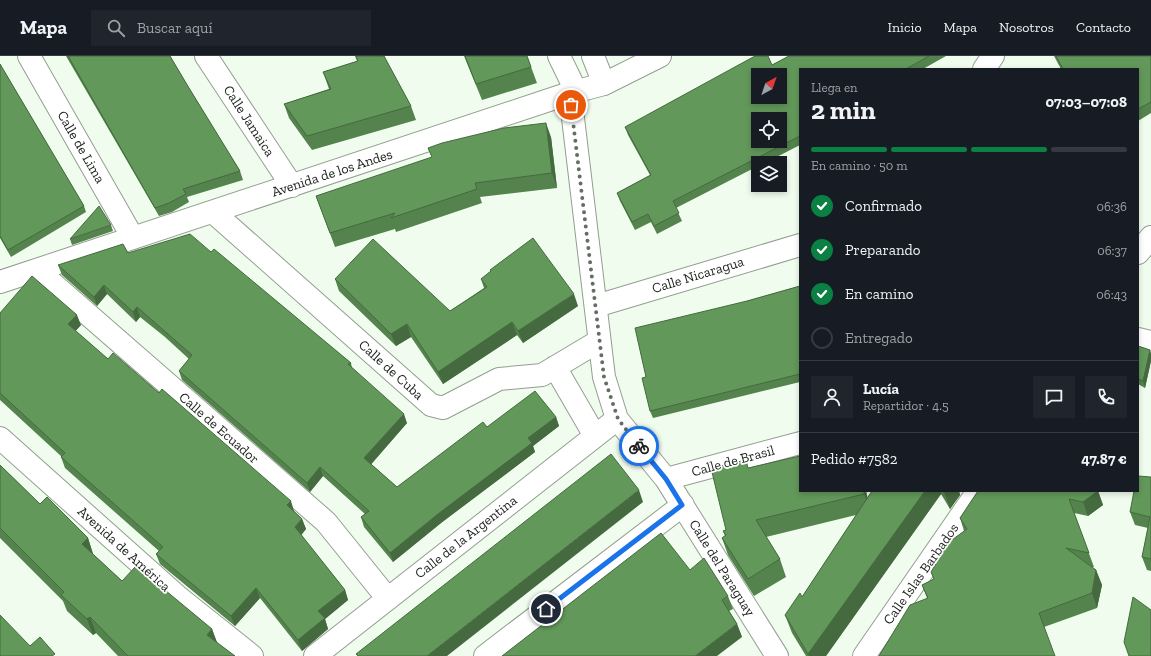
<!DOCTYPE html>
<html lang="es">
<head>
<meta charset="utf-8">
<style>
  :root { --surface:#171b24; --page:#20242c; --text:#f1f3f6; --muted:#9ea1a6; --line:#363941; --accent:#0b8043 }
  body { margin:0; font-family:"Zilla Slab",serif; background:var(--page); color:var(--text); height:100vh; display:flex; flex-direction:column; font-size:15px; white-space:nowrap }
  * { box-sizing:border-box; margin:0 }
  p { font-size:13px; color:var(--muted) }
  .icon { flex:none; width:22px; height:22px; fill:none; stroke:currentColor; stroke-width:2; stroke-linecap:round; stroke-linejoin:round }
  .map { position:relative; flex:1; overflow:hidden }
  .panel { position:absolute; left:799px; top:12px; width:340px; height:424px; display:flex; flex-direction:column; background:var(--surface); border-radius:0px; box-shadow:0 2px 6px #0003 }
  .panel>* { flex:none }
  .needle { width:26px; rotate:40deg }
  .fabs { position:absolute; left:751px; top:12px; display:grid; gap:8px }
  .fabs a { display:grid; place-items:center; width:36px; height:36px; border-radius:0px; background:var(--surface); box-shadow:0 2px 6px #0003; font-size:20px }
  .pin { position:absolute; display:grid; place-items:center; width:34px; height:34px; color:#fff; margin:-17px; border:2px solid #fff; border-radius:50%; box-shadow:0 1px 4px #0007 }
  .courier { position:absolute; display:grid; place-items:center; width:40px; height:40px; margin:-20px; border:3px solid #1a73e8; border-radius:50%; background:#fff; color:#222; box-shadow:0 1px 5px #0007 }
  .head em { font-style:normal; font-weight:800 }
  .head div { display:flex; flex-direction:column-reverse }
  .head { display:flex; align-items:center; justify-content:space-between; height:68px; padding:0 12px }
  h1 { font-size:26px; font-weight:800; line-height:30px }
  .bar { display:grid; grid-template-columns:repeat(4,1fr); gap:6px 4px; align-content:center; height:48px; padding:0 12px }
  .bar i { height:5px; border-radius:3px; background:var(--line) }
  .bar .active { background:var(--accent) }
  .bar p { grid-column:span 4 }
  .line { display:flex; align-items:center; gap:10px; padding:0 12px; border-top:1px solid var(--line) }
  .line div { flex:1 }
  .round { display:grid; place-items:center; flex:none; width:42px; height:42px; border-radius:0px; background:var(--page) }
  ol { padding:0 12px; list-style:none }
  li { display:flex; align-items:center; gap:12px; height:44px }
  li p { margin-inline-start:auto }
  li .icon { padding:4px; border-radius:50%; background:var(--accent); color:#fff; stroke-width:4 }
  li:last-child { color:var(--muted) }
  li i { width:22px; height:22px; border:2px solid var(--line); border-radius:50% }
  header { display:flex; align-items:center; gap:24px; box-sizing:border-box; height:56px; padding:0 20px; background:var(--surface); border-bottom:1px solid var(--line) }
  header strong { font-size:19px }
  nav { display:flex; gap:22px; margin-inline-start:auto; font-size:14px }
  .search { width:280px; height:36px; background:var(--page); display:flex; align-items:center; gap:10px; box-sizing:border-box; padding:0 14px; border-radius:0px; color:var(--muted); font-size:15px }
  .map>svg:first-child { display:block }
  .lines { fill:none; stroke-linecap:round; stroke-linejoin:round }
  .street-casing { stroke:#939e91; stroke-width:24 }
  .street { stroke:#fff; stroke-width:22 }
  .wall { fill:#54834d }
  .shaded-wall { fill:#456a3f }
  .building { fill:#62985a; stroke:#456a3f; fill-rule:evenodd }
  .done { stroke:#656d64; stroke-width:4; stroke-dasharray:0 7.2 }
  .route { stroke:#1a73e8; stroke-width:5 }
  .labels { text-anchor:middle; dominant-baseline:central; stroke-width:3.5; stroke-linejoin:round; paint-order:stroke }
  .street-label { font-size:14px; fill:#1a1f1a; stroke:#fff }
</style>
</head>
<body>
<header>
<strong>Mapa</strong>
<div class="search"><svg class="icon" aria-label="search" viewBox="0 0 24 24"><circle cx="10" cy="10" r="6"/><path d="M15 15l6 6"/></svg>Buscar aquí</div>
<nav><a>Inicio</a><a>Mapa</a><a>Nosotros</a><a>Contacto</a></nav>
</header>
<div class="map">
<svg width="1151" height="600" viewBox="0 0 1151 600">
  <rect width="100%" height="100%" fill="#f0fdee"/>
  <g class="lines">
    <defs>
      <path id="street" d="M 29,0 L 133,182
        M 206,0 L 292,130
        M 559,0 L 576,35
        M 593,0 L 604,28
        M 984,13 L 993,0
        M 570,37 L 604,321 L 617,363 L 666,423 L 777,600
        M 213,156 L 431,349 L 443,352 L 499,323 L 542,319 L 599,285
        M 1138,197 L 1151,181
        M 37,214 L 326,466 L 388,543
        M 0,226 L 570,37 L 604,28 L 660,0
        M 596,250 L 800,189
        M 1138,283 L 1151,286
        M 555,311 L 595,380
        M 0,382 L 177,540 L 252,600
        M 666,423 L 800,387
        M 315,600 L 617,363
        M 485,600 L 683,449
        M 864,600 L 978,435"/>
    </defs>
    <!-- street casing -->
    <use href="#street" class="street-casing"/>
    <!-- street -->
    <use href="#street" class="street"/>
  </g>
  <!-- wall -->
  <path class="wall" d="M 66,0 L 170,0 L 189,32 L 240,115 L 243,124 L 187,141 L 189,146 L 172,156 L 159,160 Z
    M 355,0 L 384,0 L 411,50 L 416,64 L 312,94 L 289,62 L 284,48 L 329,33 L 323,16 L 357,5 Z
    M 464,0 L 527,0 L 537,27 L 482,44 Z
    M 789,0 L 946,0 L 923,13 L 800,13 L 800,89 L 765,107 L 758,107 L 758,110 L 676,152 L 682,165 L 657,178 L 651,166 L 635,174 L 620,145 L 617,137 L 650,119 L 628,79 L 625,71 L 772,9 Z
    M 1054,0 L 1151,0 L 1151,57 L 1138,65 L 1138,13 L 1061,13 Z
    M 0,8 L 84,150 L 86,156 L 11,201 L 0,182 Z
    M 551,81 L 557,132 L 480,141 L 482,147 L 396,176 L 395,173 L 335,191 L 316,140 Z
    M 111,169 L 113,175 L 72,189 L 70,183 Z
    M 211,196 L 351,307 L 352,312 L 407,367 L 371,408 L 397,431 L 487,371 L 556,361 L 559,370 L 533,390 L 535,396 L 441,467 L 393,506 L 364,471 L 361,461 L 365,458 L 323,420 L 310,436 L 182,324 L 179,315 L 189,303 L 165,281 L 140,261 L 136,266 L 107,238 L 97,250 L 62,219 L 58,209 L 128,197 Z
    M 490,214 L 578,250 L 523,287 L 517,279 L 443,328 L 411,281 L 396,290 L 339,235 L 335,223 L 450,255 L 484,232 L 481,223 L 491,215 Z
    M 800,230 L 800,326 L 653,362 L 650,355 L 646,321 L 747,245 Z
    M 0,257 L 81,269 L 75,275 L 108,303 L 294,455 L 302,463 L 306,473 L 301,479 L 345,534 L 348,544 L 325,563 L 328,573 L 302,595 L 260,542 L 235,570 L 160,508 L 156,498 L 159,495 L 65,412 L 61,401 L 62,401 L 0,344 Z
    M 1138,290 L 1150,294 L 1151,298 L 1151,305 L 1145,332 L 1138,328 Z
    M 0,409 L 40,448 L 88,482 L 93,498 L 122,525 L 212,573 L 217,587 L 235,600 L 118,600 L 96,577 L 93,579 L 67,555 L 63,545 L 0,482 Z
    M 749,412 L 800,435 L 866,435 L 867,442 L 872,435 L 959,435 L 960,439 L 950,453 L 941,438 L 826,600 L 806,600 L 792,577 L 785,559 L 802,541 L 856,459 L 766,481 L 780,503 L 786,521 L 754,540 L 728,499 L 722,482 L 725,480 L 723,475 L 726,474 Z
    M 1151,421 L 1151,515 L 1147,514 L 1142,501 L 1148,472 L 1135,469 L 1130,456 Z
    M 978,435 L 1098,435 L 1103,449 L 1088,460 L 1074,457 L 1094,511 L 1091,511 L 1096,514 L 1102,529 L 1097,552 L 1044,571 L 927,542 L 922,529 L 934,523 L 931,516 L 964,475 L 960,462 Z
    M 690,514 L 728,540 L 733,553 L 729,555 L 737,568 L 742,581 Z"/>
  <!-- shaded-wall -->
  <path class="shaded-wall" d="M 546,67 L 551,81 L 557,132 L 552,117 Z
    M 104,229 L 107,238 L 97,250 L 94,241 Z
    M 574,238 L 578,250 L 523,287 L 518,275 Z
    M 137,251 L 140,261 L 136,266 L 133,256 Z
    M 77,259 L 81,269 L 72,279 L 68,268 Z
    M 512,266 L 517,279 L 443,328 L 438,316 Z
    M 407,268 L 411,281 L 396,290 L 391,278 Z
    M 1150,294 L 1151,298 L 1151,305 L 1145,332 L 1143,325 Z
    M 404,358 L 407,367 L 368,412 L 364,402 Z
    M 556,361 L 559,370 L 533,390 L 535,396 L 441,467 L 393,506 L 390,497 L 438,458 L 528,382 Z
    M 320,411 L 323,420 L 310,436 L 307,427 Z
    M 639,434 L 643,446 L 447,600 L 427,600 Z
    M 864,435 L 866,435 L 871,455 L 864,438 Z
    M 925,435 L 940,435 L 941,438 L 826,600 L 809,600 L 808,598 Z
    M 945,435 L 959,435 L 960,439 L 950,453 L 944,436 Z
    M 1098,435 L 1103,449 L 1088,460 L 1083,446 Z
    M 291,445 L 294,455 L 291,459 L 287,449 Z
    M 302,463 L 306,473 L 299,482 L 295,471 Z
    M 88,482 L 93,498 L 82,488 Z
    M 1096,514 L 1102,529 L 1097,552 L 1092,537 Z
    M 256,532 L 260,542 L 235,570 L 231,560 Z
    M 345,534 L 348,544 L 325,563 L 328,573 L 302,595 L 298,584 L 318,555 Z
    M 90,561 L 96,577 L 93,579 L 87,563 Z
    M 737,568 L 742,581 L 717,600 L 695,600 Z
    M 212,573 L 218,589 L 207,579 Z"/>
  <!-- building -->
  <path class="building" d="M 68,0 L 170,0 L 189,32 L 240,115 L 183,133 L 186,138 L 169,147 L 155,152 Z
    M 356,0 L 384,0 L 411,50 L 307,80 L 284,48 L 331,33 L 323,16 L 358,5 Z
    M 465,0 L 527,0 L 531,11 L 476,28 Z
    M 755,0 L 768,0 L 772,9 L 789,0 L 929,0 L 906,13 L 800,13 L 800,80 L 673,145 L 679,157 L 654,170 L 648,158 L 632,166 L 617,137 L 651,119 L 625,71 ZM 758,19 L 780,19 L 780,41 L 758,41 ZM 758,63 L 780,63 L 780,85 L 758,85 Z
    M 1056,0 L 1151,0 L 1151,46 L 1138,53 L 1138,13 L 1063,13 Z
    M 0,8 L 84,150 L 8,194 L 0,180 Z
    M 546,67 L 552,117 L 475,127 L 477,133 L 391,162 L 395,157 L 330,177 L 316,140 L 432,101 L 428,92 L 442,87 L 504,72 Z
    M 99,150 L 111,169 L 70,183 Z
    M 190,178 L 211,196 L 214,193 L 351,307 L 348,308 L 404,358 L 364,402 L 397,431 L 483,366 L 487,371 L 535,335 L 556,361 L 528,382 L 532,387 L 438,458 L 390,497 L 361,461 L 369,455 L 320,411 L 307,427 L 179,315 L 192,299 L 161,272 L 137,251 L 133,256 L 104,229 L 94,241 L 58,209 L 123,188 L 128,197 Z
    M 533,182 L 574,238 L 518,275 L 512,266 L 438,316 L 407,268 L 391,278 L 335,223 L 373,183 L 450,255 L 487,231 L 481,223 L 491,215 L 490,214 Z
    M 32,220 L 77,259 L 68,268 L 108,303 L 113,297 L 159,337 L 162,333 L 291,445 L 287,449 L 302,463 L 295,471 L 345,534 L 318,555 L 325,562 L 298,584 L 256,532 L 231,560 L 156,498 L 163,491 L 61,401 L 65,397 L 0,337 L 0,257 Z
    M 800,230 L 800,318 L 650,355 L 642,322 L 646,321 L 635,272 L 747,245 Z
    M 1138,290 L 1150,294 L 1143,325 L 1138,323 Z
    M 611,398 L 639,434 L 427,600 L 358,600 L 356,598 Z
    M 800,400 L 800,435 L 864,435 L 864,438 L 756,464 L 780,503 L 748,523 L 722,482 L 726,479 L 723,475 L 726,474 L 711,412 L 746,404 L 748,412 Z
    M 0,409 L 40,448 L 47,441 L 88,482 L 82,488 L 122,525 L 136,510 L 212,573 L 207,579 L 235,600 L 128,600 L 90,561 L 87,563 L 61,539 L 64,536 L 0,472 Z
    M 1138,420 L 1151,421 L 1151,503 L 1142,501 L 1150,461 L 1130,456 L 1134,435 L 1138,435 Z
    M 872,435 L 925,435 L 808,598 L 785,559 L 800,537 L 802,541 Z
    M 978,435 L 1098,435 L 1083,446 L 1069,443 L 1089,497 L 1066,492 L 1096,514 L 1092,537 L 1039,557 L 1055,600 L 879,600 L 910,549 L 928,542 L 922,529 L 934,523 L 931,516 L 949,486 L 967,473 L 960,462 Z
    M 661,477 L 690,514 L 704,502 L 728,540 L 722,544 L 737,568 L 695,600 L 502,600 Z
    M 1133,541 L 1151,554 L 1151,600 L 1129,600 L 1124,586 Z
    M 0,559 L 30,590 L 40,581 L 55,598 L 52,600 L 0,600 Z"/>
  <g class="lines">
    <!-- done -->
    <path class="done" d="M 571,49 L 604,321 L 618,363 L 639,390"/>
    <!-- route -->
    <path class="route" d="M 546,553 L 682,449 L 666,423 L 639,390"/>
  </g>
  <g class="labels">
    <!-- street labels -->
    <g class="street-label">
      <text transform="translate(249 65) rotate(57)">Calle Jamaica</text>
      <text transform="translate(81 91) rotate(60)">Calle de Lima</text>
      <text transform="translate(332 117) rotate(-18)">Avenida de los Andes</text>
      <text transform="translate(698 219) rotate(-17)">Calle Nicaragua</text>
      <text transform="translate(391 314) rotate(42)">Calle de Cuba</text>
      <text transform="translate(219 372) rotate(41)">Calle de Ecuador</text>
      <text transform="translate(733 405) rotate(-15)">Calle de Brasil</text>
      <text transform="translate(466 481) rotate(-38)">Calle de la Argentina</text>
      <text transform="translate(124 493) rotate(42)">Avenida de América</text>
      <text transform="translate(722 512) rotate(58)">Calle del Paraguay</text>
      <text transform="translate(921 518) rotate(-55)">Calle Islas Barbados</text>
    </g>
  </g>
</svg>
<div class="fabs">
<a><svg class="needle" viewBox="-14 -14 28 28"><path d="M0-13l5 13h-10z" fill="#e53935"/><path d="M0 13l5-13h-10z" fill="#9ea1a6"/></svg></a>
<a><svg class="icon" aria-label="locate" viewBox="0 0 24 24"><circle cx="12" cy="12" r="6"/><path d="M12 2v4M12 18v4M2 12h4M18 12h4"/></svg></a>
<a><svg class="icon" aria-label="layers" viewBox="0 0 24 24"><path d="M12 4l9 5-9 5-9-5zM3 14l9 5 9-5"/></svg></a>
</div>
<div class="pin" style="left:571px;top:49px;background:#ea580c"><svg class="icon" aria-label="bag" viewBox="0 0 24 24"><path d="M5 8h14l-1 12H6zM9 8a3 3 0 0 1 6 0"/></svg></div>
<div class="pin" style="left:546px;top:553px;background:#1f2937"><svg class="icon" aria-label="home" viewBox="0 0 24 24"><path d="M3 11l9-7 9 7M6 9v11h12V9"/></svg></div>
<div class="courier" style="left:639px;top:390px"><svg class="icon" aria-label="bike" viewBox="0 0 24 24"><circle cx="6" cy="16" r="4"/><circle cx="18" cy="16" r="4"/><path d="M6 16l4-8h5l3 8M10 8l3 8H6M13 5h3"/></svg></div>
<section class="panel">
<div class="head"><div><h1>2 min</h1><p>Llega en</p></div><em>07:03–07:08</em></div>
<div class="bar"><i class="active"></i><i class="active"></i><i class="active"></i><i></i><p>En camino · 50 m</p></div>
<ol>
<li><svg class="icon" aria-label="check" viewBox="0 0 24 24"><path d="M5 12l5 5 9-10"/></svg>Confirmado<p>06:36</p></li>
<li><svg class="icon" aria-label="check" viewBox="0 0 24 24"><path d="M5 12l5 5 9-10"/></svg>Preparando<p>06:37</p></li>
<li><svg class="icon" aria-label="check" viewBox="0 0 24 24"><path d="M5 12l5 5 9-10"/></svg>En camino<p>06:43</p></li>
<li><i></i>Entregado</li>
</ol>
<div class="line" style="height:72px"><a class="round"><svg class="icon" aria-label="person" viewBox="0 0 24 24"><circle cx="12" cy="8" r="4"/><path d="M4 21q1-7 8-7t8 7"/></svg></a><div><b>Lucía</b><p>Repartidor · 4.5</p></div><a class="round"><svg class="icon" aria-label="chat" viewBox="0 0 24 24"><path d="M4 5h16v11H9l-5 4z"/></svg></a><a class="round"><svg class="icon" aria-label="phone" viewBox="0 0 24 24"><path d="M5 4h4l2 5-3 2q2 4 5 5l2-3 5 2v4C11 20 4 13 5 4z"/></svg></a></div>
<div class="line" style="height:52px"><div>Pedido #7582</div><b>47.87 €</b></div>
</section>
</div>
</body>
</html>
